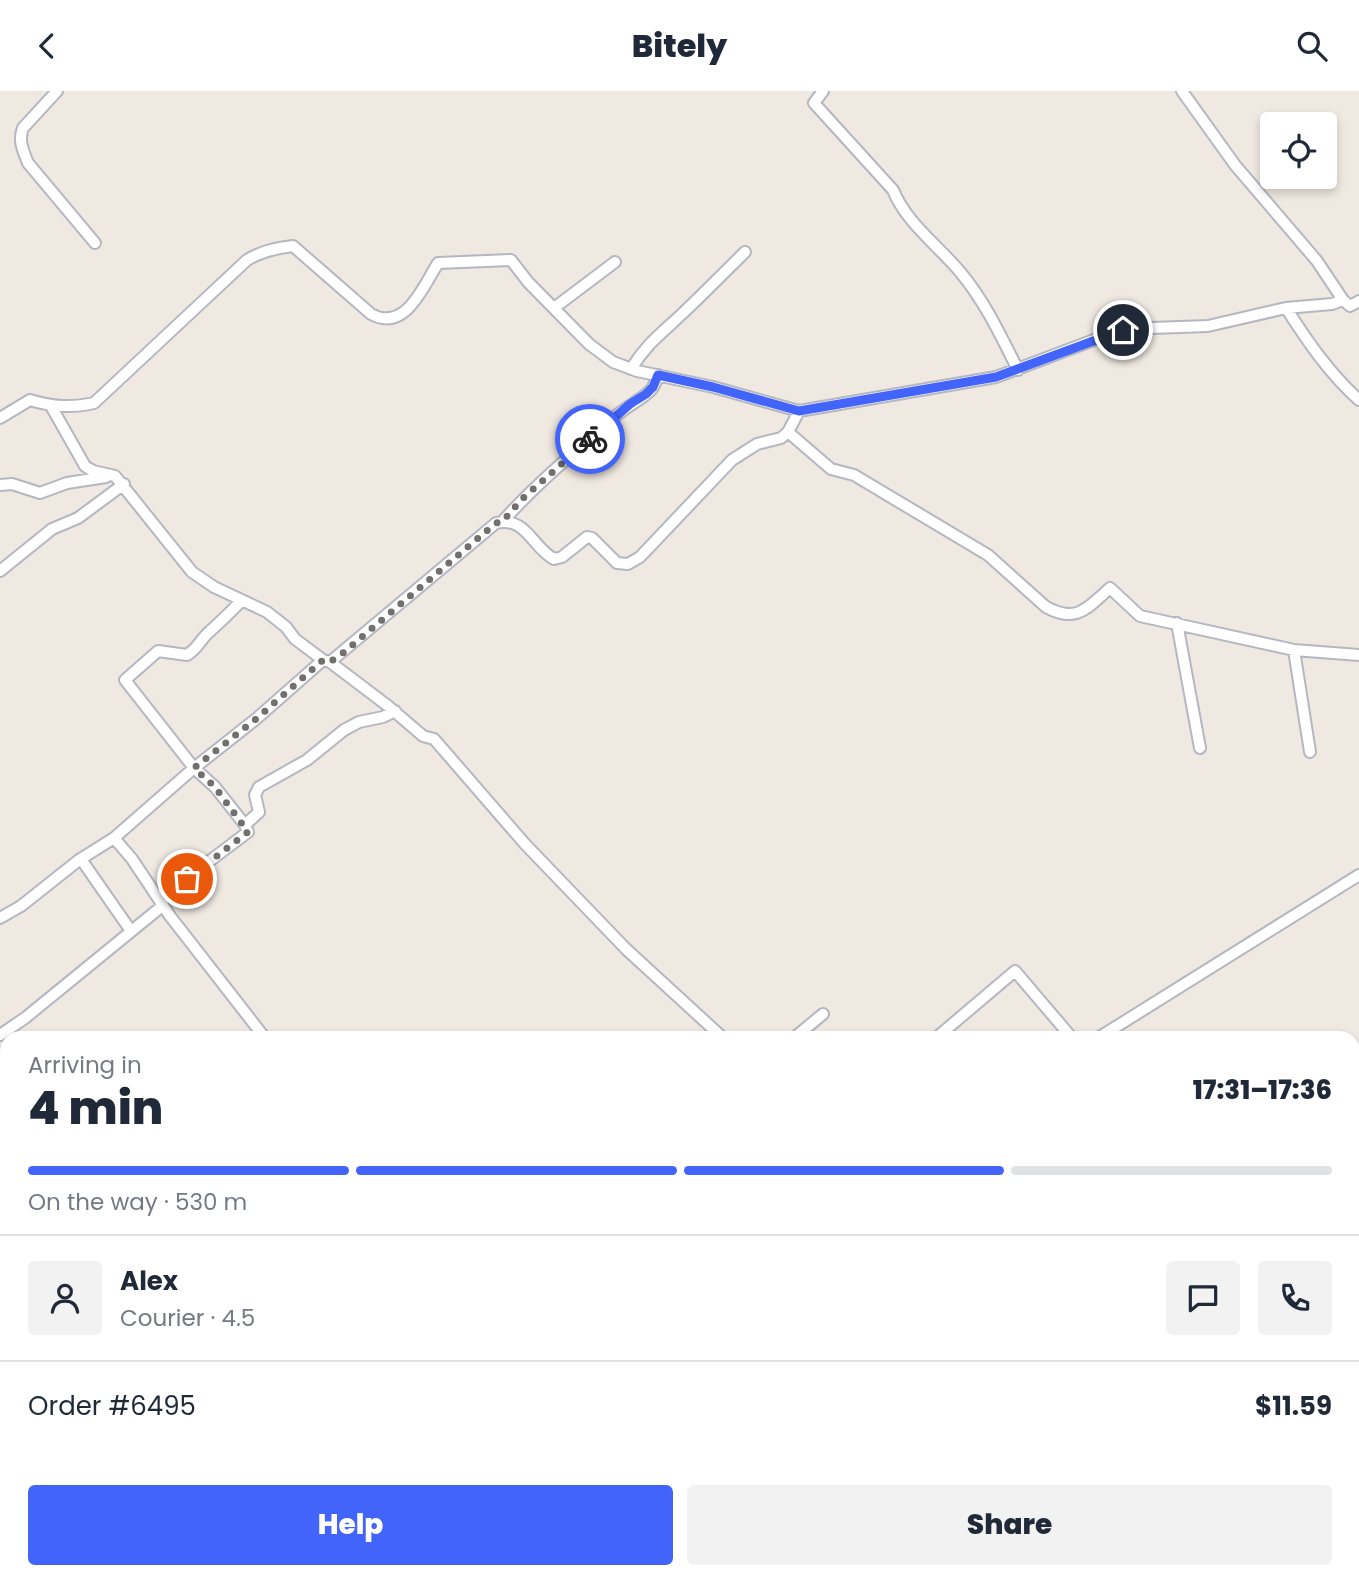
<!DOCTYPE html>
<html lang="en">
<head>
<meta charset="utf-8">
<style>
  :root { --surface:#fff; --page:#f2f2f3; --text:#1f2937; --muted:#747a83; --line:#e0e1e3; --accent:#4264fb }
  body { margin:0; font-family:Poppins,sans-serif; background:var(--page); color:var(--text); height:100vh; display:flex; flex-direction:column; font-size:26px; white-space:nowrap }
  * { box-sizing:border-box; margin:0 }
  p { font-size:23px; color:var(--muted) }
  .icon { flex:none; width:38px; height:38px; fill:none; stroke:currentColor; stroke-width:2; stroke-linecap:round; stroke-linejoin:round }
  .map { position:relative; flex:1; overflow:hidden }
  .drawer { position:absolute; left:0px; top:940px; width:1360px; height:548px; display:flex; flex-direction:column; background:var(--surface); border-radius:21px 21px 0 0; box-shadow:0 4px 10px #0003 }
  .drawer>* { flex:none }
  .buttons { position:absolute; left:1260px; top:21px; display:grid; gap:14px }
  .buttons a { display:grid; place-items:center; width:77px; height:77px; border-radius:7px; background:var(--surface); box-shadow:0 4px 10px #0003; font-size:35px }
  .pin { position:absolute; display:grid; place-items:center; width:60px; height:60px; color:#fff; margin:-30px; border:4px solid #fff; border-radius:50%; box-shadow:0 2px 7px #0007 }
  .courier { position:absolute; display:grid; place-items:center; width:70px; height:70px; margin:-35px; border:5px solid #4264fb; border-radius:50%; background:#fff; color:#222; box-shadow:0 2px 9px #0007 }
  .summary em { font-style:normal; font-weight:800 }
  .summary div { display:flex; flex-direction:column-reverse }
  .summary { display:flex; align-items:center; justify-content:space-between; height:119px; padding:0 28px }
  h1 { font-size:46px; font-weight:800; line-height:52px }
  .bar { display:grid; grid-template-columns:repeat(4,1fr); gap:10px 7px; align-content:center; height:84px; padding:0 28px }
  .bar i { height:9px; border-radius:5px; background:var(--line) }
  .bar .current { background:var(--accent) }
  .bar p { grid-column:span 4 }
  .line { display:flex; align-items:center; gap:18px; padding:0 28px; border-top:2px solid var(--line) }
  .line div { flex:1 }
  .round { display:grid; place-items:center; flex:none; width:74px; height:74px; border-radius:7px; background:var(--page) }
  .primary-button { display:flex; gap:14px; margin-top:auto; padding:14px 28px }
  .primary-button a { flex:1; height:80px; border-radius:7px; background:var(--accent); color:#fff; font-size:28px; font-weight:800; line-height:80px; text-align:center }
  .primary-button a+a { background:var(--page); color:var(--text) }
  header { display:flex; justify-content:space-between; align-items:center; height:91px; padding:0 28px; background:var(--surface); font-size:32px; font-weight:800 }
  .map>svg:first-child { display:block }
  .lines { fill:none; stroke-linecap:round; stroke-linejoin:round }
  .minor-casing { stroke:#b4b7c1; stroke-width:14 }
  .highway-casing { stroke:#c9c9c9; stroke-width:19 }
  .minor { stroke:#fff; stroke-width:10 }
  .highway { stroke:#ffa35c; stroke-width:16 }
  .done { stroke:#726f6d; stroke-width:7; stroke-dasharray:0 12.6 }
  .route { stroke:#4264fb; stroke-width:9 }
</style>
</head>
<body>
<header><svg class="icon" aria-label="back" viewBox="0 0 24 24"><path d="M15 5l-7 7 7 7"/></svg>Bitely<svg class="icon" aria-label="search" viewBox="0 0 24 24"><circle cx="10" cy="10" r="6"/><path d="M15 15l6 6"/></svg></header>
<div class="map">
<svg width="1359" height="1486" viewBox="0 0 1359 1486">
  <rect width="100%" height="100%" fill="#efe9e1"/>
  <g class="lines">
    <defs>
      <path id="minor" d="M 57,0 L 23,37 C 18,49 23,60 28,72 L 95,152
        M 823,0 L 814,12 L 893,99 C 907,133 938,154 961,182 C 985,211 1001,245 1018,279
        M 1182,0 L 1235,74 L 1317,170 L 1343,209
        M 554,217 L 615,171
        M 1286,217 C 1308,251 1329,282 1359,309
        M 631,278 C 647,252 662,242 683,222 C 704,202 725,181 745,161
        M 51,315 L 85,375 L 93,380 L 115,385 L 192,481 L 214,496 L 267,521 L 286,536 L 295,548 L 323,569 L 330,571 L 388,615 L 423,645 L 434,648 L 525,753 L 626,858 L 723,947
        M 0,327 L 30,309 C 53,316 71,317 94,312 L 247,169 C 262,160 276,157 293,155 L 371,223 C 405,242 423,196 438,172 L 511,169 L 528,191 L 589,253 L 613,271 L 637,280 L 713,296 L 799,320 L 996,286 L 1123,238 L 1208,235 L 1286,217 L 1332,213 L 1343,209 L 1350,215 L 1359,210
        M 788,341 L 831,378 L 854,384 L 988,464 L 1046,516 C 1077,533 1087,517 1110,497 L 1140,525 L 1294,559 L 1359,564
        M 0,394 L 12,393 L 40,402 L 67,392 L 106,386
        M 502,431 C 537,392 577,359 616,325 C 627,315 641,309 651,299 C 655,294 656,290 658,284
        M 0,480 L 52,438 L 78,427 L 124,393
        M 241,510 C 230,522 219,532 207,543 C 199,551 198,557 187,564 L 158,560 L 125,589 L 194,677 L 114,747 L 132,768 L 170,825 L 265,947
        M 1177,532 L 1200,657
        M 1294,559 L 1310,661
        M 330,571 L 496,432 C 526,425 532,456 554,468 L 562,466 L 587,446 L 592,447 L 617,472 L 628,473 L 640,466 L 732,369 L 757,353 L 781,347 L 788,341 L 799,320
        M 245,734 L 215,696 L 194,677 L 256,628 L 323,569
        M 79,769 L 83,771 L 131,840
        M 0,827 L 21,815 L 79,769 L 114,747
        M 0,944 L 25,927 L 161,816 L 162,810 L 187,787 L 248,741 L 245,734 L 259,721 L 255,704 L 259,696 L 307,669 L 344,639 L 359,631 L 383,626 L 395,620
        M 794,947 L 823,923
        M 936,947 L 1015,880 L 1072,947
        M 1098,947 L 1359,784
        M 0,1209 L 7,1202
        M 1353,1241 L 1359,1235
        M 658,1480 L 660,1486
        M 1147,1480 L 1151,1486
        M 38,1486 L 50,1480
        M 603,1486 L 617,1480
        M 905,1486 L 918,1480
        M 1219,1486 L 1228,1480"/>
      <path id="highway" d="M 0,1405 L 7,1408
        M 159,1480 L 169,1486"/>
    </defs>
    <!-- minor casing -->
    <use href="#minor" class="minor-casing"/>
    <!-- highway casing -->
    <use href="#highway" class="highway-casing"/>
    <!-- minor -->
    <use href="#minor" class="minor"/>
    <!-- highway -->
    <use href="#highway" class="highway"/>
  </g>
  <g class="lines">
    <!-- done -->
    <path class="done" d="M 187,788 L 248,741 L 215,696 L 194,677 L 256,628 L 323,569 L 330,571 L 343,562 L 496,432 L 502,431 L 522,408 L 590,348"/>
    <!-- route -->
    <path class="route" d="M 590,348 L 630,313 L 646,303 L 653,296 L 658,284 L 713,296 L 799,320 L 996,286 L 1123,239"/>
  </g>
</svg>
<div class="buttons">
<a><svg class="icon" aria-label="locate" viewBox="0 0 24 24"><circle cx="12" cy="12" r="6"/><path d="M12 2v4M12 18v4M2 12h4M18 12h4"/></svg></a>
</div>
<div class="pin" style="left:187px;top:788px;background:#ea580c"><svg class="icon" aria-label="bag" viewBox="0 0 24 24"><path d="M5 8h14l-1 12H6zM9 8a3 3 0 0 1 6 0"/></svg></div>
<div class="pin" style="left:1123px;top:239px;background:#1f2937"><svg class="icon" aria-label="home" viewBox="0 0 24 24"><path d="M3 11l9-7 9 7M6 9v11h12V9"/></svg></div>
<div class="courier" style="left:590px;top:348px"><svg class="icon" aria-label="bike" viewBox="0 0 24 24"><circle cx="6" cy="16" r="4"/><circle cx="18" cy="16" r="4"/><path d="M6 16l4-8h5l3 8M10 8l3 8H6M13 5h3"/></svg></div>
<section class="drawer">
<div class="summary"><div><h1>4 min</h1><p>Arriving in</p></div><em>17:31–17:36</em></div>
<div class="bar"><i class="current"></i><i class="current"></i><i class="current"></i><i></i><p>On the way · 530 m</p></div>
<div class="line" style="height:126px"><a class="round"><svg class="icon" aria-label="person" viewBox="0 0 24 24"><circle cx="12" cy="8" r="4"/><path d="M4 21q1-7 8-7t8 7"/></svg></a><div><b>Alex</b><p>Courier · 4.5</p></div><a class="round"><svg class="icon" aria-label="chat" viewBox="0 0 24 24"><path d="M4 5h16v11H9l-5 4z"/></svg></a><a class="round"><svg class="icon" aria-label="phone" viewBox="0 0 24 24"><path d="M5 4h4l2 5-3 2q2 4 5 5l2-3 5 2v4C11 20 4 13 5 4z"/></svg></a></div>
<div class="line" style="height:91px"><div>Order #6495</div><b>$11.59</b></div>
<div class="primary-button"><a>Help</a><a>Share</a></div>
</section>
</div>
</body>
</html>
